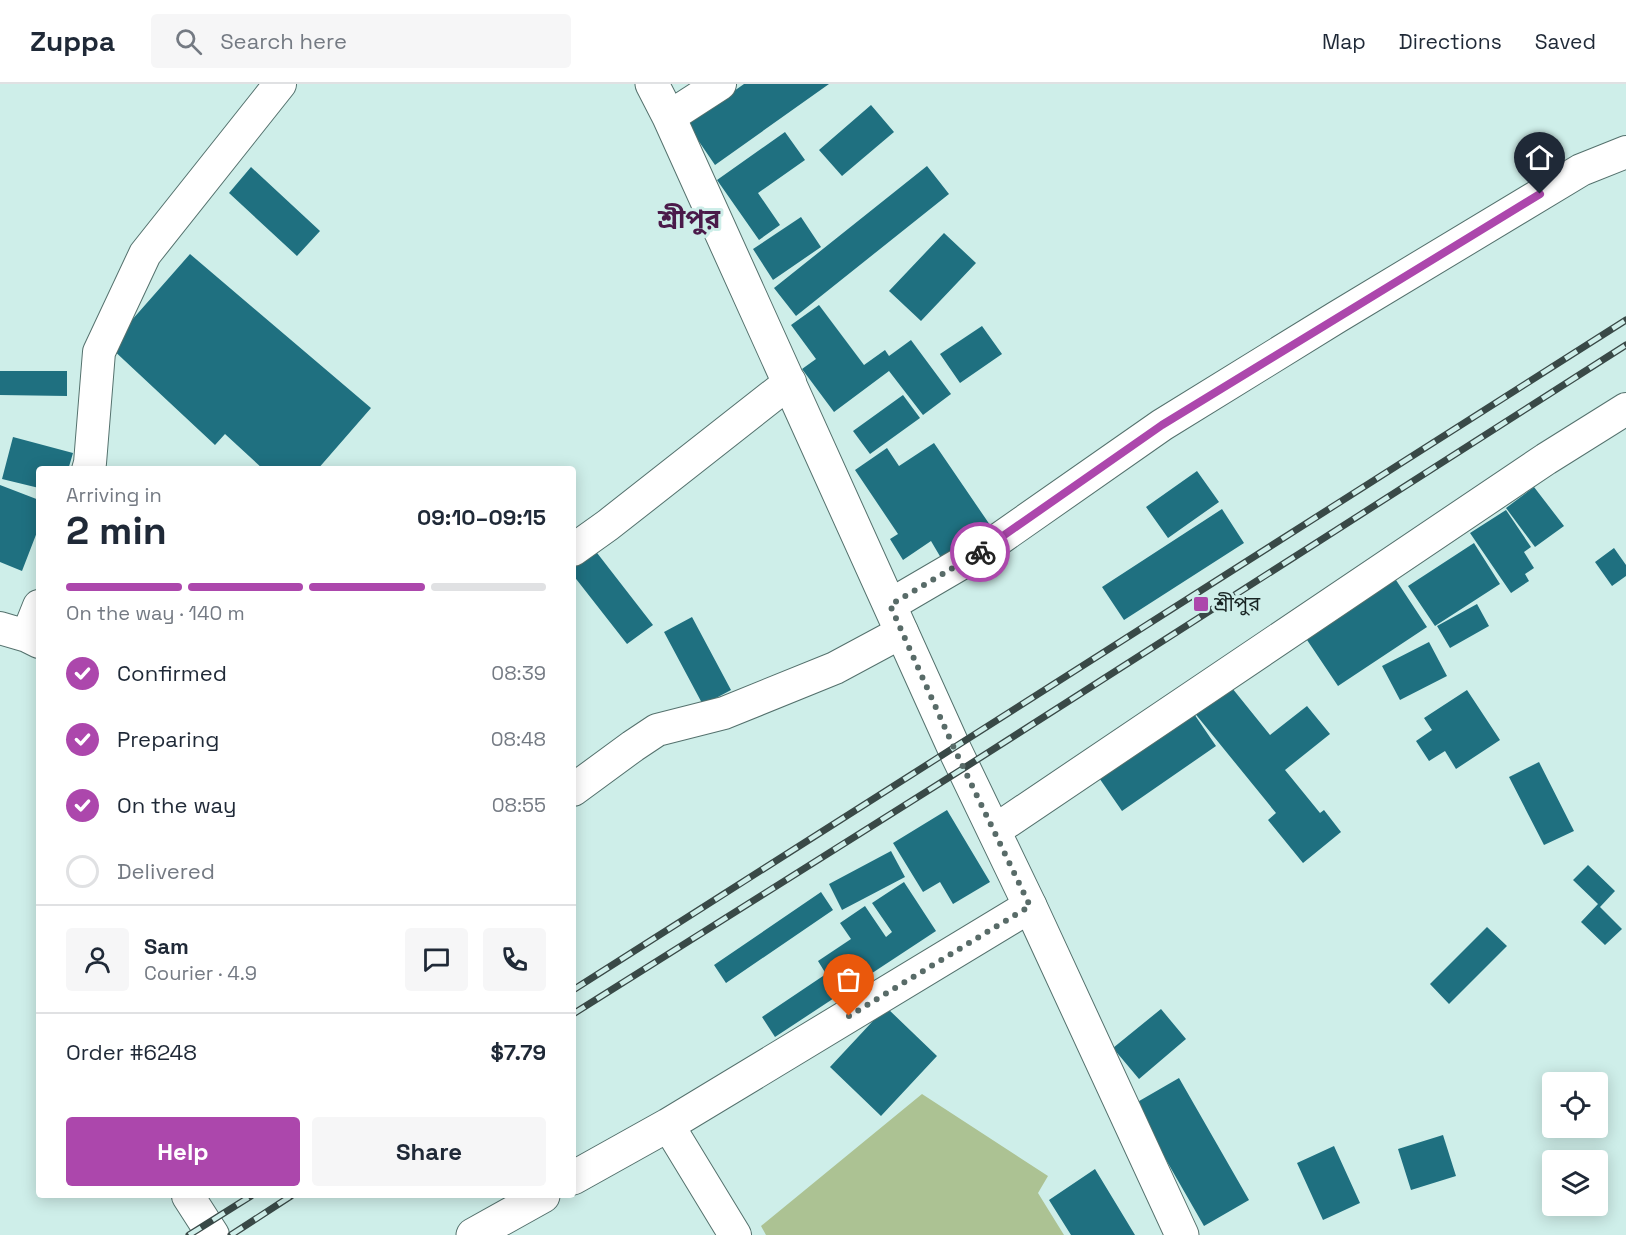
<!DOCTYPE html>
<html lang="en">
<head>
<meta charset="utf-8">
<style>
  :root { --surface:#fff; --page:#f6f6f7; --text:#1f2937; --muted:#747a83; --line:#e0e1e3; --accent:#ac47ac }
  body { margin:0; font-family:"Space Grotesk","Noto Sans Bengali",sans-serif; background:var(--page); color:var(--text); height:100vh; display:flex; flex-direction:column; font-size:22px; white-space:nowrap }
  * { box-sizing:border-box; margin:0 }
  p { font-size:20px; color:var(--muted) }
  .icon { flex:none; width:33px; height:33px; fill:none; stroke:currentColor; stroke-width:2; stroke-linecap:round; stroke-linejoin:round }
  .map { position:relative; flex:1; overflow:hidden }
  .sheet { position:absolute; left:36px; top:382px; width:540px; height:732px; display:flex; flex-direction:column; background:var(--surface); border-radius:6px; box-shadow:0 3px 15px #0003 }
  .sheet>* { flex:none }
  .tools { position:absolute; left:1542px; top:988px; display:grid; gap:12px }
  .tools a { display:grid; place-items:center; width:66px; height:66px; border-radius:6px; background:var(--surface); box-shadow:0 3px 15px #0003; font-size:30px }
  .pin { position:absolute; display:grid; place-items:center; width:51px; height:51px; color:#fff; margin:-62px -26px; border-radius:50% 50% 50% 0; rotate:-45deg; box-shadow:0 0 6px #0007 }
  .pin .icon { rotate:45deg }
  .courier { position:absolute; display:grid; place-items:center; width:60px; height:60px; margin:-30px; border:4px solid #ac47ac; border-radius:50%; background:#fff; color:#222; box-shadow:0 2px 8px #0007 }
  .head em { font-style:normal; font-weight:700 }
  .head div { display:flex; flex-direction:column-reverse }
  .head { display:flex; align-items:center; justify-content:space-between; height:102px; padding:0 30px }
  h1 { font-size:39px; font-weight:700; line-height:45px }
  .bar { display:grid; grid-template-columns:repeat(4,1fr); gap:9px 6px; align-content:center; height:72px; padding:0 30px }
  .bar i { height:8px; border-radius:4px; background:var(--line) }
  .bar .on { background:var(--accent) }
  .bar p { grid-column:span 4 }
  .line { display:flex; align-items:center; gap:15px; padding:0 30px; border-top:2px solid var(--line) }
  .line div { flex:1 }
  .round { display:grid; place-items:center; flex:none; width:63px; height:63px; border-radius:6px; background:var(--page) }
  ol { padding:0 30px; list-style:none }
  li { display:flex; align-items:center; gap:18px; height:66px }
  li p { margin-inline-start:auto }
  li .icon { padding:6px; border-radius:50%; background:var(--accent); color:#fff; stroke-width:4 }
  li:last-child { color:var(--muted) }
  li i { width:33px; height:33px; border:3px solid var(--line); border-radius:50% }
  .button { display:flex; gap:12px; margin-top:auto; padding:12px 30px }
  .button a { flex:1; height:69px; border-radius:6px; background:var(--accent); color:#fff; font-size:24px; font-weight:700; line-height:69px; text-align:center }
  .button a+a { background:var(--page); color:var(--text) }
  header { display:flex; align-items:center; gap:36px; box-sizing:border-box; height:84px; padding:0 30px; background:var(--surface); border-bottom:2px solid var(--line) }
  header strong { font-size:28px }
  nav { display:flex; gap:33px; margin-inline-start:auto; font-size:21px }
  .search { width:420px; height:54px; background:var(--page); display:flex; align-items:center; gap:15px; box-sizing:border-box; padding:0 21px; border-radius:6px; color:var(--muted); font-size:22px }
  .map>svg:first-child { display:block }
  .green { fill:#acc293 }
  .building { fill:#1f7080 }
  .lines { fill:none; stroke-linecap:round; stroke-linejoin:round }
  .street-casing { stroke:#54716d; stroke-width:34 }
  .secondary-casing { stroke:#54716d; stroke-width:35 }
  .primary-casing { stroke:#54716d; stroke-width:35 }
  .street { stroke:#fff; stroke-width:32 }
  .secondary { stroke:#fff; stroke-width:33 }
  .primary { stroke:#fff; stroke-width:33 }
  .rail-casing { stroke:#394947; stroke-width:7 }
  .rail { stroke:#ceeee9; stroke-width:4.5; stroke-dasharray:14; stroke-linecap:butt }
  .done { stroke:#586b68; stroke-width:6; stroke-dasharray:0 10.8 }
  .route { stroke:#ac47ac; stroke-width:8 }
  .poi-dot { fill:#ac47ac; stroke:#ceeee9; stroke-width:2 }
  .labels { text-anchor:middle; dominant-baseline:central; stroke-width:6; stroke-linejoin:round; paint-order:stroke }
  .poi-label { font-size:20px; fill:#182423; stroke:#ceeee9; text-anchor:start }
  .district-label { font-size:26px; font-weight:bold; fill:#4a1a4a; stroke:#ceeee9 }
</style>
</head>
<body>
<header>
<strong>Zuppa</strong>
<div class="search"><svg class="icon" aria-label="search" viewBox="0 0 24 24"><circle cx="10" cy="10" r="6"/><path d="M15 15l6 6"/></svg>Search here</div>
<nav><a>Map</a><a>Directions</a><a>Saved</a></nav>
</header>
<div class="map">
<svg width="1626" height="1151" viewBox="0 0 1626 1151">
  <rect width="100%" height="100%" fill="#ceeee9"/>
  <!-- green -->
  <path class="green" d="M 922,1010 L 1048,1092 L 1038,1109 L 1064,1151 L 766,1151 L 761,1142 Z"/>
  <!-- building -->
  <path class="building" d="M 744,0 L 829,0 L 715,81 L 687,40 Z
    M 871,21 L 894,48 L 842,92 L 819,66 Z
    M 785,48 L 805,76 L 758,109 L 780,141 L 759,156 L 717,96 Z
    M 927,82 L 949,110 L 796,232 L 774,204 Z
    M 251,83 L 320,147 L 297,172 L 229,109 Z
    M 801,133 L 821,163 L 773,196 L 753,165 Z
    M 944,149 L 976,179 L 921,237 L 889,207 Z
    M 190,170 L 371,324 L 317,386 L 264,386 L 225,350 L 215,361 L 109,262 Z
    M 819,221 L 864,281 L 885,266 L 889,272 L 911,256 L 951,310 L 923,331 L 889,287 L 834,328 L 802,285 L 816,275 L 791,241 Z
    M 982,242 L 1002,270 L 960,299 L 940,270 Z
    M 0,287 L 67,287 L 67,312 L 0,311 Z
    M 903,311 L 920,334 L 870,370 L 853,347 Z
    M 13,353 L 73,369 L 68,386 L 39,386 L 39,404 L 2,395 Z
    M 934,359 L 990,441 L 941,474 L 931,457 L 903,476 L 890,455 L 898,450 L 855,386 L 887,364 L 899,382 Z
    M 1197,387 L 1219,418 L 1168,454 L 1146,423 Z
    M 0,401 L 39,416 L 39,443 L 22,487 L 0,478 Z
    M 1534,403 L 1564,442 L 1535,463 L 1506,424 Z
    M 1222,425 L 1244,459 L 1124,536 L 1102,503 Z
    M 1506,426 L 1531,463 L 1524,468 L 1534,484 L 1525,490 L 1529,497 L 1511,509 L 1470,449 Z
    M 1474,459 L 1500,500 L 1435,542 L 1408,502 Z
    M 1614,464 L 1626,481 L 1626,492 L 1612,502 L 1595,478 Z
    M 594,465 L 653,541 L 627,560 L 573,491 L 573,482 Z
    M 1394,493 L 1427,543 L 1338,602 L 1305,553 Z
    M 1477,520 L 1489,542 L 1450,564 L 1437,542 Z
    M 692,533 L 731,606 L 703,621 L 664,548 Z
    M 1429,558 L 1447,592 L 1400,616 L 1382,582 Z
    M 1228,599 L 1270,651 L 1307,622 L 1330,650 L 1285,686 L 1320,729 L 1324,726 L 1341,748 L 1303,779 L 1268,736 L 1276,729 L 1193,627 Z
    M 1467,606 L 1500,656 L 1456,685 L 1445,667 L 1429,677 L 1416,657 L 1432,646 L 1424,634 Z
    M 1190,624 L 1216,662 L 1122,727 L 1095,688 Z
    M 1539,678 L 1574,747 L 1544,761 L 1509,693 Z
    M 947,726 L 990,798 L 953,820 L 940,798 L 923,808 L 893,759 Z
    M 891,767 L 905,793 L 842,826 L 829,800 Z
    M 1588,781 L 1615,807 L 1600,823 L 1622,845 L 1605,861 L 1581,838 L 1598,820 L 1573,796 Z
    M 904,798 L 936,847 L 775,953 L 762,933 L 826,890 L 818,877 L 851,855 L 840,839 L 865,822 L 886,853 L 892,848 L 872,819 Z
    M 821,808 L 833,826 L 726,899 L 714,881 Z
    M 1487,843 L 1507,862 L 1449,920 L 1430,900 Z
    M 886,923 L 937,972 L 881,1032 L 830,983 Z
    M 1161,925 L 1186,955 L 1139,995 L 1113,964 Z
    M 1179,994 L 1249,1116 L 1204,1142 L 1134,1020 Z
    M 1443,1051 L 1456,1092 L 1411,1106 L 1398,1065 Z
    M 1334,1062 L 1360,1119 L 1323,1136 L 1297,1079 Z
    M 1095,1085 L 1135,1151 L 1071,1151 L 1049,1116 Z"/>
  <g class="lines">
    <defs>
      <path id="street" d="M 669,33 L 720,0
        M 88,386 L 90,379 L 99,268 L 145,170 L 280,0
        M 573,466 L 608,441 L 790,298
        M 890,521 L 979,469 L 1162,341 L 1337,233 L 1581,86 L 1626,68
        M 0,544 L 27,552 L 39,558
        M 27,552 L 39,522
        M 573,706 L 633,662 L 657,646 L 724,629 L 835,584 L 902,548
        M 994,747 L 1546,375 L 1626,325
        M 668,1041 L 735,1151
        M 188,1112 L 213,1151"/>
      <path id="secondary" d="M 573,1094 L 668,1041 L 1030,822
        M 473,1151 L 543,1112"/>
      <path id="primary" d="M 652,0 L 669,33 L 954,664 L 1030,822 L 1182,1151"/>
    </defs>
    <!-- street casing -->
    <use href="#street" class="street-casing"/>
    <!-- secondary casing -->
    <use href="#secondary" class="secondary-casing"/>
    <!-- primary casing -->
    <use href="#primary" class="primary-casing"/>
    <!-- street -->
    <use href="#street" class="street"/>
    <!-- secondary -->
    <use href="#secondary" class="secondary"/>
    <!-- primary -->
    <use href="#primary" class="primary"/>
    <defs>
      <path id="rail" d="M 573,906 L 1626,236
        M 573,930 L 964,684 L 1626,261
        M 189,1151 L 251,1112
        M 231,1151 L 291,1112"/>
    </defs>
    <!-- rail casing -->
    <use href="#rail" class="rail-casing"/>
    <!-- rail -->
    <use href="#rail" class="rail"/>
  </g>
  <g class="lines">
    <!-- done -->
    <path class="done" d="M 849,932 L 1030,822 L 954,664 L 890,521 L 980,468"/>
    <!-- route -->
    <path class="route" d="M 980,468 L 1162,341 L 1540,110"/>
  </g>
  <!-- markers -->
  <rect class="poi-dot" x="1193" y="512" width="16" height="16" rx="3"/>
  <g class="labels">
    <!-- poi labels -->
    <g class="poi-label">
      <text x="1214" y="520">শ্রীপুর</text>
    </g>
    <!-- district labels -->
    <g class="district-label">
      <text x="689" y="135">শ্রীপুর</text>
    </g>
  </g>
</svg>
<div class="tools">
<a><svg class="icon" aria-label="locate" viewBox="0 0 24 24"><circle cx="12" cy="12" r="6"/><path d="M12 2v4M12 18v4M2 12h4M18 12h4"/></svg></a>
<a><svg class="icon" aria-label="layers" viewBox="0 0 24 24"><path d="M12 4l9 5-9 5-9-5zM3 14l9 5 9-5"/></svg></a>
</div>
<div class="pin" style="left:849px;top:932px;background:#ea580c"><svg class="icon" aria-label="bag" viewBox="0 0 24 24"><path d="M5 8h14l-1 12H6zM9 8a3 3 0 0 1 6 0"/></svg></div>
<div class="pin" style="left:1540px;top:110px;background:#1f2937"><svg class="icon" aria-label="home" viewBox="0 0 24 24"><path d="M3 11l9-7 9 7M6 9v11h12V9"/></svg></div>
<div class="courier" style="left:980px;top:468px"><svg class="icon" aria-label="bike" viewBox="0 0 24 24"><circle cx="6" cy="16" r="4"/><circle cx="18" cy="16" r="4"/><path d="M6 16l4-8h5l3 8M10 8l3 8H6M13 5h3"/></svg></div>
<section class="sheet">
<div class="head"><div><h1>2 min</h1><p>Arriving in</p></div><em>09:10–09:15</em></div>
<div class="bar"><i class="on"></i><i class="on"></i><i class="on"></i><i></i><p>On the way · 140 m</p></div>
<ol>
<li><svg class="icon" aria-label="check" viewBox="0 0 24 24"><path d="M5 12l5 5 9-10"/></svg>Confirmed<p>08:39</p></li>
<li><svg class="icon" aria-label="check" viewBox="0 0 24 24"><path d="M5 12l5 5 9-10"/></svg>Preparing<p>08:48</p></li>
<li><svg class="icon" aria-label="check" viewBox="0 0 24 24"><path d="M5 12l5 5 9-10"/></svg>On the way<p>08:55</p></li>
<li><i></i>Delivered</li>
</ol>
<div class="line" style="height:108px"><a class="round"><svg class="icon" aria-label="person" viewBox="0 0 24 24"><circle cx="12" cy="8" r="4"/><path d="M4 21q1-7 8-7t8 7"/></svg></a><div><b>Sam</b><p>Courier · 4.9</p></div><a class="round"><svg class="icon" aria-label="chat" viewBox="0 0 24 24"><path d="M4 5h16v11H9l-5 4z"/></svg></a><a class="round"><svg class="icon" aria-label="phone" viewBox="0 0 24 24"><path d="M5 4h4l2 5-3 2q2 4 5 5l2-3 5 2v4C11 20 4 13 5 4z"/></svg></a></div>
<div class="line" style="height:78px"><div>Order #6248</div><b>$7.79</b></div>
<div class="button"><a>Help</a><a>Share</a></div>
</section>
</div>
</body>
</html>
